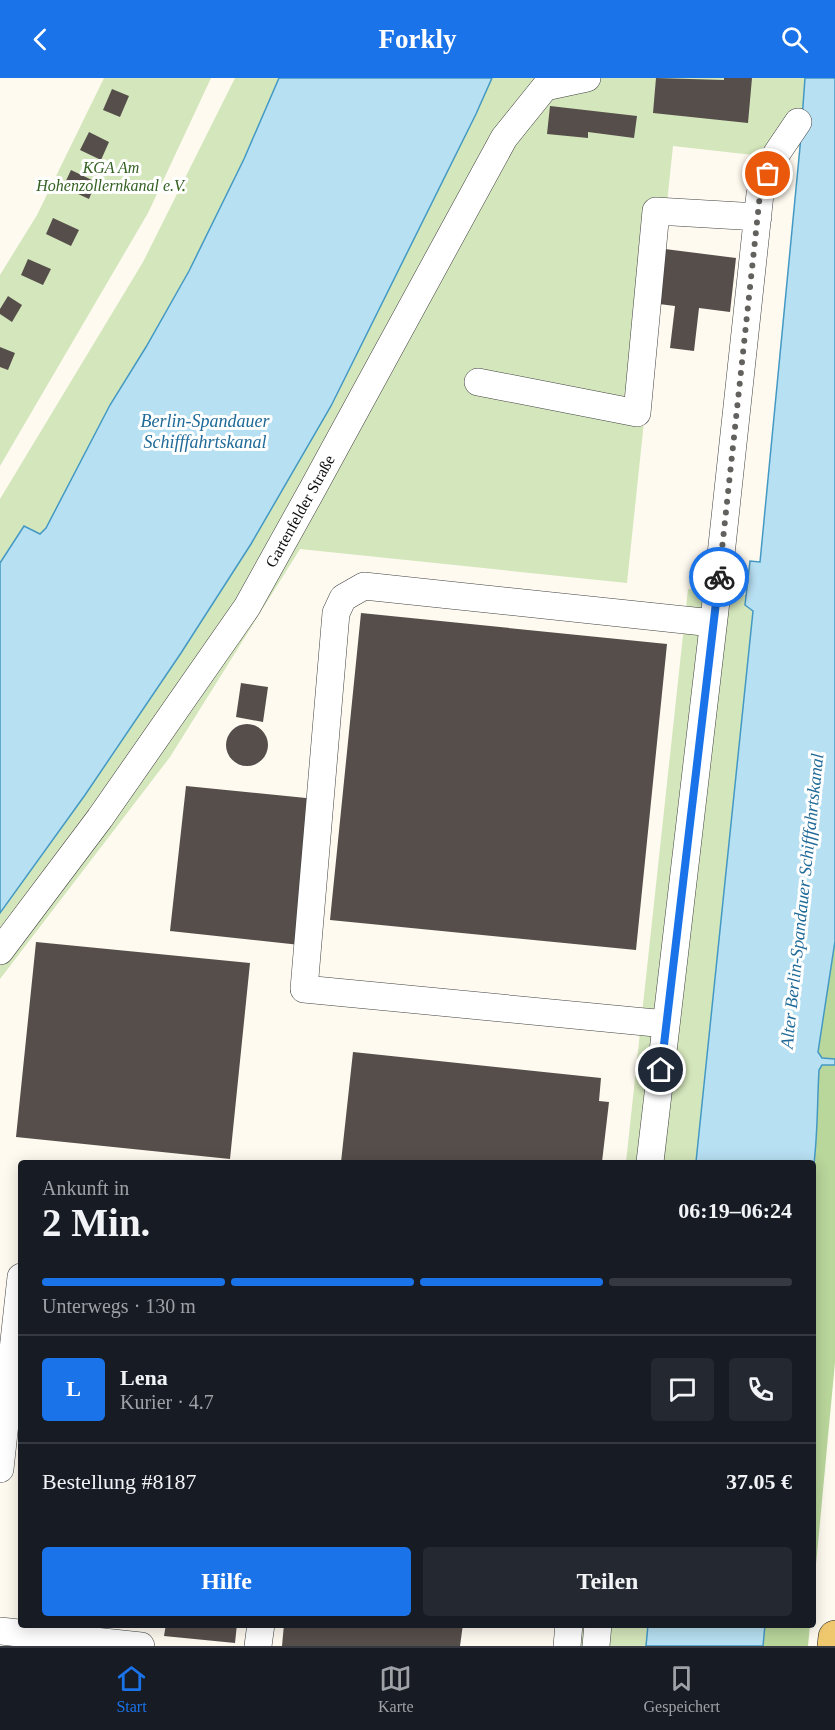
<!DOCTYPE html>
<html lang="de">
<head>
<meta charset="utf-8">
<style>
  :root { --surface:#171b24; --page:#242831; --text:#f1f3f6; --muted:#9ea1a6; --line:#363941; --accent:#1a73e8 }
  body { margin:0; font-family:"Times New Roman",serif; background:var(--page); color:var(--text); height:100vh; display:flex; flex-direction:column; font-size:22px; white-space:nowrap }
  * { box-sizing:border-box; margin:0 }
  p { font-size:20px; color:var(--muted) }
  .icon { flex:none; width:33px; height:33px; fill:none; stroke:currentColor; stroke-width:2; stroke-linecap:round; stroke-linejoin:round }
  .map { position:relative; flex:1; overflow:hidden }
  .drawer { position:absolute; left:18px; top:1082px; width:798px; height:468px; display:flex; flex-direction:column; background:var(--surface); border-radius:6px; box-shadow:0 3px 15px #0003 }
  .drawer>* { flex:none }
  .pin { position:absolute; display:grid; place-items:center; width:51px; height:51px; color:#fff; margin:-26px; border:3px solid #fff; border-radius:50%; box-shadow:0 2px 6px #0007 }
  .courier { position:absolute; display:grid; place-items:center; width:60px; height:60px; margin:-30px; border:4px solid #1a73e8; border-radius:50%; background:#fff; color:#222; box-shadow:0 2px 8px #0007 }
  .overview em { font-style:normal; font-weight:600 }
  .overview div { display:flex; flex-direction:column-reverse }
  .overview { display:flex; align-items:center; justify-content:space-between; height:102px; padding:0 24px }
  h1 { font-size:39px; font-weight:600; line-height:45px }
  .bar { display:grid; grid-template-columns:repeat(4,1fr); gap:9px 6px; align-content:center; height:72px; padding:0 24px }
  .bar i { height:8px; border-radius:4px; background:var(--line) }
  .bar .selected { background:var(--accent) }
  .bar p { grid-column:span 4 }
  .line { display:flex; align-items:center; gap:15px; padding:0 24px; border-top:2px solid var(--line) }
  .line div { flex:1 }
  .round { display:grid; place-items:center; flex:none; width:63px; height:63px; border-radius:6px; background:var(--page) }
  .button { display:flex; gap:12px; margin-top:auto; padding:12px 24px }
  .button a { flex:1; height:69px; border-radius:6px; background:var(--accent); color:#fff; font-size:24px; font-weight:600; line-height:69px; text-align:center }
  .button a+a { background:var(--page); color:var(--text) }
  header { display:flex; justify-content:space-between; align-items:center; height:78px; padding:0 24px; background:var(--accent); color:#fff; font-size:27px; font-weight:600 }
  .tabs { display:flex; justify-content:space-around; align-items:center; height:84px; border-top:2px solid var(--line); background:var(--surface); font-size:16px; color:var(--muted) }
  .tabs a { display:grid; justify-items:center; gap:3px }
  .tabs .selected { color:var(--accent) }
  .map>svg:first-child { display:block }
  .green { fill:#d4e6bb }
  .forest { fill:#b9d69b }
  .water { fill:#b7e0f2; stroke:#4399c4; stroke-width:1.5 }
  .building { fill:#564e4b }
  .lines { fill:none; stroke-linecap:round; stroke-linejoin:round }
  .minor-casing { stroke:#414141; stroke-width:28 }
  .major-casing { stroke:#1f1f1f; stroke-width:34 }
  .minor { stroke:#fff; stroke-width:27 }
  .major { stroke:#efc86e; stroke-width:33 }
  .done { stroke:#62615d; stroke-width:6; stroke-dasharray:0 10.8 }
  .route { stroke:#1a73e8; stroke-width:8 }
  .labels { text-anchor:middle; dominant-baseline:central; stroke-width:6; stroke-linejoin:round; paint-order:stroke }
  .park-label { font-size:16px; font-style:italic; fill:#336122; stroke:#fff }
  .street-label { font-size:16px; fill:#0e0e0e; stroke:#fff }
  .water-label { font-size:18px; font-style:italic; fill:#1f6a98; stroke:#fff }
</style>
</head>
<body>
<header><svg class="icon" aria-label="back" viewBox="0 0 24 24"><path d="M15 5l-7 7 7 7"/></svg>Forkly<svg class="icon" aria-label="search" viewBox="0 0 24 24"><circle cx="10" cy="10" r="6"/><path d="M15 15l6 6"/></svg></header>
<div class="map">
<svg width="835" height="1568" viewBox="0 0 835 1568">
  <rect width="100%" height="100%" fill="#fefaf0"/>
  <!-- green -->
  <path class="green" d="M 104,0 L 211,0 L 148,135 L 0,388 L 0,197 L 37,137 Z
    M 235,0 L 279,0 L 244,81 L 189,193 L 146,269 L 110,327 L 46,450 L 40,456 L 24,448 L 0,484 L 0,421 L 143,184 Z
    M 492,0 L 805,0 L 800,69 L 762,78 L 673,68 L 627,505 L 300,471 L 170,679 L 0,901 L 0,835 L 85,717 L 181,575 L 251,466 L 331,328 L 476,36 Z
    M 688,511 L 746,517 L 745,527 L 753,533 L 696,1084 L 626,1084 Z
    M 577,1547 L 648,1547 L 646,1568 L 574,1568 Z"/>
  <!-- forest -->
  <path class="forest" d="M 835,863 L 835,981 L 822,980 L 818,974 Z
    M 822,987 L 835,987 L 835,1284 L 813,1519 L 813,1093 C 818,1060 817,1026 819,991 Z
    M 765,1547 L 810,1547 L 808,1568 L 763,1568 Z"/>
  <!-- water -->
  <path class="water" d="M 279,0 L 492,0 L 476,36 L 331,328 L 251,466 L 181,575 L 85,717 L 0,835 L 0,485 L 24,448 L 40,456 L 46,450 L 110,327 L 146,269 L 189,193 L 244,81 Z
    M 805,0 L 835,0 L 835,863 L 818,974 L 822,980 L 835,981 L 835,987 L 822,987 L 819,992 C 817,1026 818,1060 813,1093 L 813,1084 L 696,1084 L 753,533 L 745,527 L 750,483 L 760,484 L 800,69 Z
    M 648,1547 L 648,1546 L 765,1547 L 763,1568 L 646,1568 Z"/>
  <!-- building -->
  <path class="building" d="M 656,0 L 724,2 L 724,0 L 752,0 L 748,45 L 653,35 Z
    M 112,11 L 129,18 L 120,39 L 103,32 Z
    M 550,28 L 637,38 L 634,60 L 588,54 L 588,60 L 547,56 Z
    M 89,54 L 109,64 L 101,82 L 80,72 Z
    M 71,92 L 96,104 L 89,121 L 63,109 Z
    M 53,140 L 79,152 L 71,168 L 46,156 Z
    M 657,170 L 736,180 L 730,234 L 699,230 L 694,273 L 670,270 L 675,228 L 651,225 Z
    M 28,181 L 51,191 L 43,207 L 21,197 Z
    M 8,218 L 22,227 L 12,244 L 0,236 L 0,231 Z
    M 0,269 L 15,275 L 8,292 L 0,289 Z
    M 361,535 L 667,566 L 636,872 L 330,842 Z
    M 241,605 L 268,609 L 263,644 L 236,639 Z
    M226 667a21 21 0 1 1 42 0a21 21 0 1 1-42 0Z
    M 186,708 L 316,721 L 300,867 L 170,853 Z
    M 36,864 L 250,885 L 230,1081 L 16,1059 Z
    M 353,974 L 601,1000 L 599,1023 L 609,1024 L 602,1084 L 341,1084 Z
    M 166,1546 L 237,1546 L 235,1565 L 164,1558 Z
    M 284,1546 L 463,1546 L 460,1568 L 282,1568 Z"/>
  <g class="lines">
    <defs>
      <path id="minor" d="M 478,304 L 637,335 L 656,133 L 758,139
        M 0,873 L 100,740 L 247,529 L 312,412 L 504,60 L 545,9 L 587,0
        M 666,946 L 304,911 L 336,535 L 343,520 L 364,508 L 713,545
        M 650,1084 L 715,532 L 760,116 L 777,75 L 798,44
        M 0,1391 L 21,1199
        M 0,1553 L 141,1568
        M 258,1568 L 261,1546
        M 567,1568 L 569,1546
        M 596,1568 L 598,1546"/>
      <path id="major" d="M 834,1568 L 835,1559"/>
    </defs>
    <!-- minor casing -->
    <use href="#minor" class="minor-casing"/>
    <!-- major casing -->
    <use href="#major" class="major-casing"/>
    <!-- minor -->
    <use href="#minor" class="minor"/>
    <!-- major -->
    <use href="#major" class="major"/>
  </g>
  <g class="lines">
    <!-- done -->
    <path class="done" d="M 719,499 L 760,116 L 768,96"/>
    <!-- route -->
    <path class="route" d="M 661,992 L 719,499"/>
  </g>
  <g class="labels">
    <!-- park labels -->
    <g class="park-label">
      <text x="111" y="89">KGA Am<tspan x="111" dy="18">Hohenzollernkanal e.V.</tspan></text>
    </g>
    <!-- street labels -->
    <g class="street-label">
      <text transform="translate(300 433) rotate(-61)">Gartenfelder Straße</text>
    </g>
    <!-- water labels -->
    <g class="water-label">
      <text x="205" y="343">Berlin-Spandauer<tspan x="205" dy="21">Schifffahrtskanal</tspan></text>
      <text transform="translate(802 823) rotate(-84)">Alter Berlin-Spandauer Schifffahrtskanal</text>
    </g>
  </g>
</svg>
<div class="pin" style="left:768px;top:96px;background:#ea580c"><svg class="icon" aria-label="bag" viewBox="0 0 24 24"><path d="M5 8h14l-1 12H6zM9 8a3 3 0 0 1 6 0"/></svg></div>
<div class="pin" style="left:661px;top:992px;background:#1f2937"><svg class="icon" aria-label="home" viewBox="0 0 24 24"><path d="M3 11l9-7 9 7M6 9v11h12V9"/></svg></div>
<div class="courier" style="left:719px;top:499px"><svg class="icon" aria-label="bike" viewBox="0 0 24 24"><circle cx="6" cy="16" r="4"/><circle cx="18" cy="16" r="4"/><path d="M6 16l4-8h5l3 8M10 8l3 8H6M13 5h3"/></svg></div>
<section class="drawer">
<div class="overview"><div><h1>2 Min.</h1><p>Ankunft in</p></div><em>06:19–06:24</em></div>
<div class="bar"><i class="selected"></i><i class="selected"></i><i class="selected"></i><i></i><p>Unterwegs · 130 m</p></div>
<div class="line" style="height:108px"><b class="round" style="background:var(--accent);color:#fff">L</b><div><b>Lena</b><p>Kurier · 4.7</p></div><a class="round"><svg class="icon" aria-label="chat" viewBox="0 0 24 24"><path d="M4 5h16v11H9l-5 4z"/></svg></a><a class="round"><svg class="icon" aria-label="phone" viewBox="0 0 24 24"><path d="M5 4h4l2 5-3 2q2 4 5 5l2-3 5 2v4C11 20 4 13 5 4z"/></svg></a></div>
<div class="line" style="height:78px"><div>Bestellung #8187</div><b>37.05 €</b></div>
<div class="button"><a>Hilfe</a><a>Teilen</a></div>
</section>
</div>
<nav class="tabs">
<a class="selected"><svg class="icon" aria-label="home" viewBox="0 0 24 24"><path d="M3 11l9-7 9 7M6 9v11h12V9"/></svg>Start</a>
<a><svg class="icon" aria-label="map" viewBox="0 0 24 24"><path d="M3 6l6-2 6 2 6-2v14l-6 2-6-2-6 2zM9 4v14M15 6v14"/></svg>Karte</a>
<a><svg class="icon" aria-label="saved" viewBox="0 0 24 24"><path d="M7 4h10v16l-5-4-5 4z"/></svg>Gespeichert</a>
</nav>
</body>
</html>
